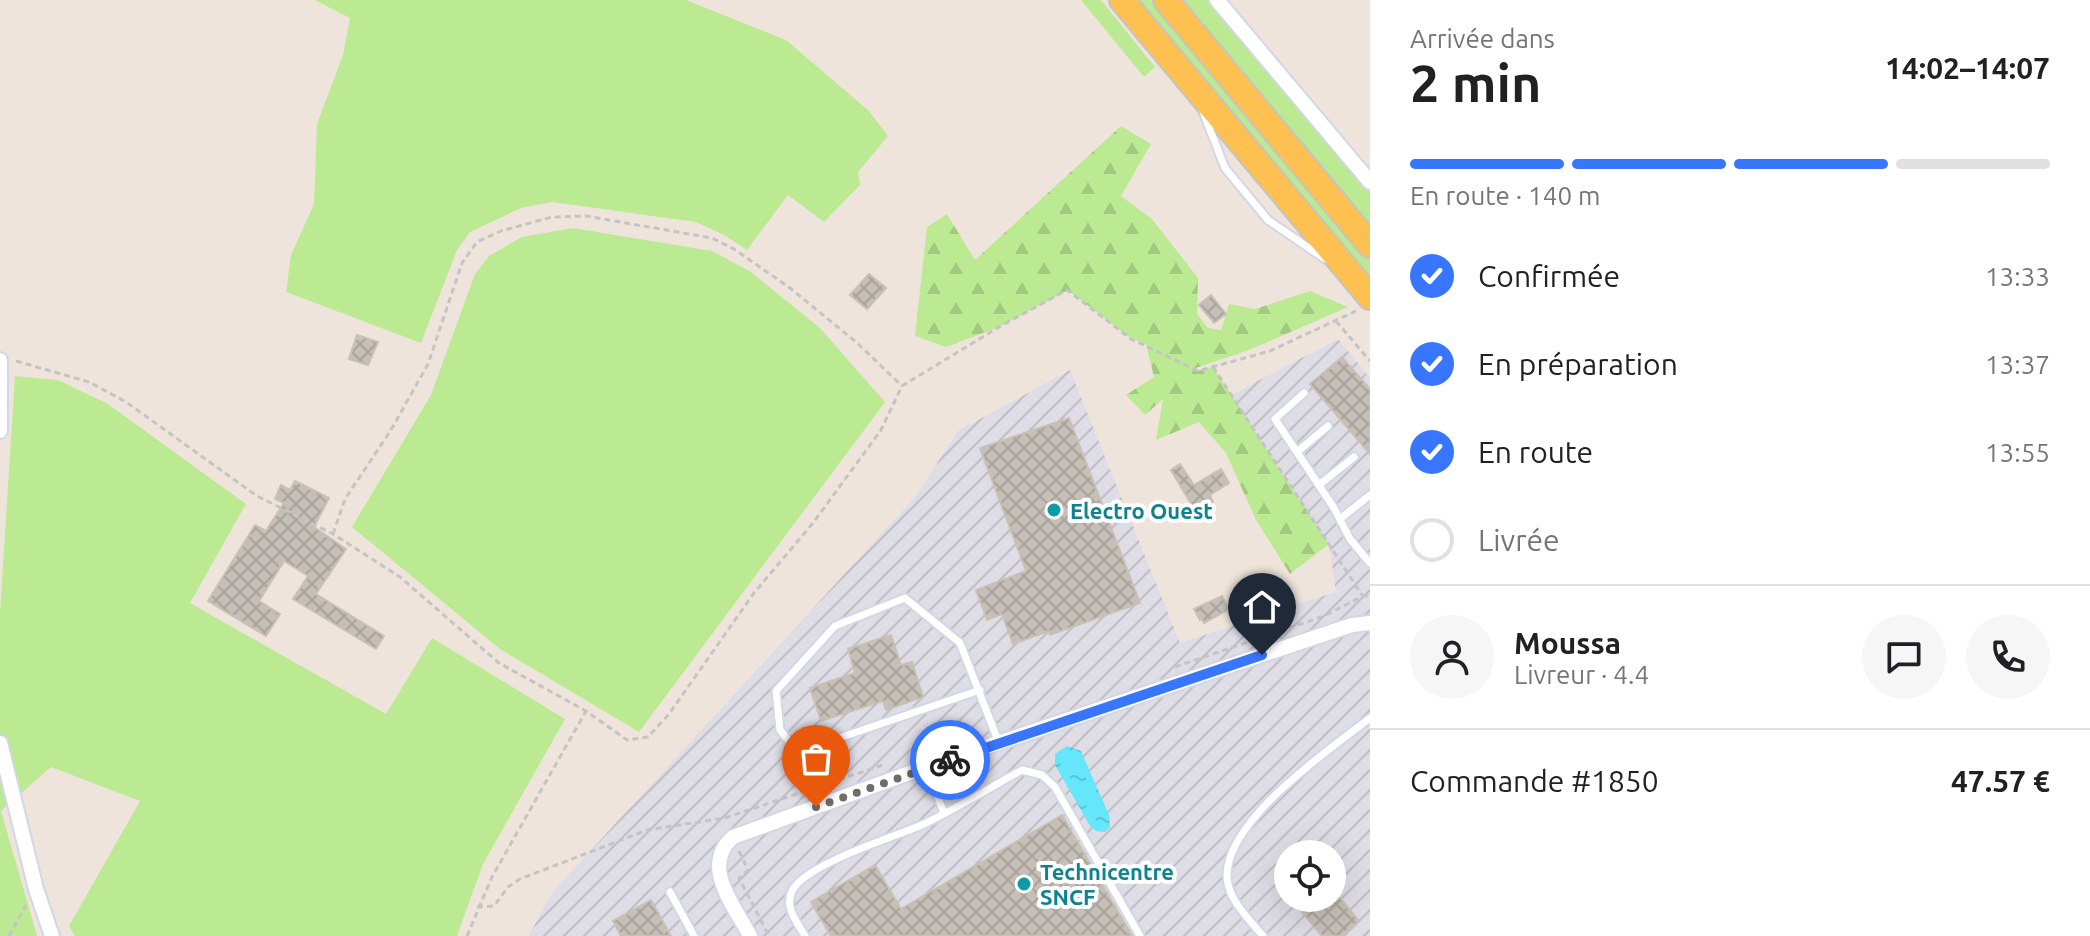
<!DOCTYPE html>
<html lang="fr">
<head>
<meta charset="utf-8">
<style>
  :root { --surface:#fff; --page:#f6f6f6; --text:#202124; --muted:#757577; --line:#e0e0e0; --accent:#3876ff }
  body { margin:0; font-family:Ubuntu,sans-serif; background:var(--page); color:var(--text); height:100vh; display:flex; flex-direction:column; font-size:30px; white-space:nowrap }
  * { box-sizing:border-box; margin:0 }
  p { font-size:26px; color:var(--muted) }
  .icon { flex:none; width:44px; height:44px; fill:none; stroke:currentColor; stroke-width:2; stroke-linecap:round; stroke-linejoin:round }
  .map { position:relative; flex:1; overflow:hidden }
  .panel { display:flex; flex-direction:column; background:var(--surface); width:720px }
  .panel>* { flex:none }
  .controls { position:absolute; left:1274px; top:840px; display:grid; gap:16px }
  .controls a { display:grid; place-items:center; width:72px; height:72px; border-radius:50%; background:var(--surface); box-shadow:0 8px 32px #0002; font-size:40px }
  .pin { position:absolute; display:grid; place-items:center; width:68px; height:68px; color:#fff; margin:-82px -34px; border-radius:50% 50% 50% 0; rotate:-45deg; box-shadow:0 0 8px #0007 }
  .pin .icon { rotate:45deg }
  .courier { position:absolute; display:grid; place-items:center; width:80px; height:80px; margin:-40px; border:6px solid #3876ff; border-radius:50%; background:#fff; color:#222; box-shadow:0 2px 10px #0007 }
  .head em { font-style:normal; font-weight:700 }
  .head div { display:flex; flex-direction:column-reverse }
  .head { display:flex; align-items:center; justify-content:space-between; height:136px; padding:0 40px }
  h1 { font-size:52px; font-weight:700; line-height:60px }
  .bar { display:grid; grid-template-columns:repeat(4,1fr); gap:12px 8px; align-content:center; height:96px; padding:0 40px }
  .bar i { height:10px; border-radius:6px; background:var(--line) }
  .bar .on { background:var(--accent) }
  .bar p { grid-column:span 4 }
  .line { display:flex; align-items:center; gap:20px; padding:0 40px; border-top:2px solid var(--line) }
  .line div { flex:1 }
  .round { display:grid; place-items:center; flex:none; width:84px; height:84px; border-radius:42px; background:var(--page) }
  ol { padding:0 40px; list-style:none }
  li { display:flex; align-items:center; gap:24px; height:88px }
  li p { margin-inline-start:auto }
  li .icon { padding:8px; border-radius:50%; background:var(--accent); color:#fff; stroke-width:4 }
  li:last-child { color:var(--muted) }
  li i { width:44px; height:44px; border:4px solid var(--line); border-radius:50% }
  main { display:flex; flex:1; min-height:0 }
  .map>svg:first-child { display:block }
  .industrial { fill:url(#industrial-furrows); fill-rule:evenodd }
  .grass { fill:#bcea93 }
  .forest { fill:url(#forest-firs) }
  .water { fill:url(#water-ripples) }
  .building { fill:url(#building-cross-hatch); stroke:#cac0b5; stroke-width:2 }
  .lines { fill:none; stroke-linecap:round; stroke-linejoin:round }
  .lane-casing { stroke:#d1d7e5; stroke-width:11 }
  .street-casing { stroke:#d1d7e5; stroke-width:18 }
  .primary-casing { stroke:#c4c4c4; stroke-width:28 }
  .path { stroke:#c4c4c4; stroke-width:3; stroke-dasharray:6 4; stroke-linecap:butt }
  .lane { stroke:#fff; stroke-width:7 }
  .street { stroke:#fff; stroke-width:14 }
  .primary { stroke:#fec051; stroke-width:24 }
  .done { stroke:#6f6c69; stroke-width:8; stroke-dasharray:0 14.4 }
  .route { stroke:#3876ff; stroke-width:10 }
  .culture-dot { fill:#0f9aa8; stroke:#fff; stroke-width:3 }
  .labels { text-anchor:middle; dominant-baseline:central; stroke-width:8; stroke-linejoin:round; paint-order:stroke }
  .culture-label { font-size:22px; font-weight:bold; fill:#0d838f; stroke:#fff; text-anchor:start }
</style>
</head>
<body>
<main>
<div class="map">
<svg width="1370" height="936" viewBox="0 0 1370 936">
  <defs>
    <pattern id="industrial-furrows" width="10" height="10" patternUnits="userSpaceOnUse" patternTransform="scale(2)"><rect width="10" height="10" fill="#dedde6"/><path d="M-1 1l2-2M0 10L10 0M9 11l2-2" fill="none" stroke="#bfbec5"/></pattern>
    <pattern id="forest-firs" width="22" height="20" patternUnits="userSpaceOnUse" patternTransform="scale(2)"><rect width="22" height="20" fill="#bcea93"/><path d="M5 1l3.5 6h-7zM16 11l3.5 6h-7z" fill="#a2c97f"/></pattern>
    <pattern id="water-ripples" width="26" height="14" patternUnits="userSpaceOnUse" patternTransform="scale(2)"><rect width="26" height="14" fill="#65e6fa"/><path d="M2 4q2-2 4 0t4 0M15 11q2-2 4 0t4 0" fill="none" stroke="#58c5d6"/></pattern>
    <pattern id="building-cross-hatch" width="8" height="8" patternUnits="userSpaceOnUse" patternTransform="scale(2)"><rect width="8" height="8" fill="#c6bfb7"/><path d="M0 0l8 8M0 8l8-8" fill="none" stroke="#aaa49e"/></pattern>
  </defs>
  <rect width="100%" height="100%" fill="#eee4dc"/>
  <!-- industrial -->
  <path class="industrial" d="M 1338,339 L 1370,378 L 1370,936 L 529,936 L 550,895 L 916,496 L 958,431 L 1070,370 L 1180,643 L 1336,592 L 1329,544 L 1231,395 ZM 1288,854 L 1332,854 L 1332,898 L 1288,898 Z"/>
  <!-- grass -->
  <path class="grass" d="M 315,0 L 686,0 L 786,40 L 869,111 L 888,136 L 858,172 L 860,185 L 824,222 L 788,195 L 747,250 L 724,235 L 696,222 L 552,202 L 521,208 L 470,232 L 457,250 L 421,343 L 286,292 L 291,255 L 314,204 L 317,124 L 343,55 L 350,18 Z
    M 1081,0 L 1101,0 L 1155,67 L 1144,77 Z
    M 1133,0 L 1151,0 L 1370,260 L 1370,282 Z
    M 1184,0 L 1210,0 L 1351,168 L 1370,192 L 1370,226 Z
    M 573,228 L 712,251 L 751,272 L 820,328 L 885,402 L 639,732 L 500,649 L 352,527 L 431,395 L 475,274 L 489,256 L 522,237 Z
    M 15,376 L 58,380 L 108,404 L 246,504 L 190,603 L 386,714 L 432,638 L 565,719 L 483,864 L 457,936 L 75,936 L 69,926 L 140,801 L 51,767 L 1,811 L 37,936 L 0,936 L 0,612 Z"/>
  <!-- forest -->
  <path class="forest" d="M 1121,126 L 1151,144 L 1121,196 L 1152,219 L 1198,278 L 1197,314 L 1208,328 L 1221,330 L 1229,304 L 1255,309 L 1310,291 L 1348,307 L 1249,350 L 1193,369 L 1198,371 L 1213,367 L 1329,544 L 1290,574 L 1256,520 L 1226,453 L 1199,422 L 1156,440 L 1163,399 L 1145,415 L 1126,395 L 1154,377 L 1146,345 L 1126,335 L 1068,290 L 999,327 L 946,347 L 915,336 L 927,227 L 947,214 L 975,260 Z"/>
  <!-- water -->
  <path class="water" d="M 1067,746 L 1081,751 L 1109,815 L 1110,827 L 1105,832 L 1096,831 L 1090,826 L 1055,765 L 1055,754 Z"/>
  <!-- building -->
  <path class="building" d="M 869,274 L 886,288 L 867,309 L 850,295 Z
    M 1211,295 L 1226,314 L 1214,323 L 1199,305 Z
    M 357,335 L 378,342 L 368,365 L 349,359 Z
    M 1342,357 L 1370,389 L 1370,454 L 1310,384 Z
    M 1069,418 L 1140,603 L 1050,635 L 1049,631 L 1013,644 L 1002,614 L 987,620 L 976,590 L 1026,571 L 980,448 Z
    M 1180,464 L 1194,485 L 1221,469 L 1229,483 L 1210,495 L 1213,502 L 1196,512 L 1171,470 Z
    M 295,481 L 329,498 L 314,527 L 346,549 L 316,594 L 384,636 L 376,649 L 293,599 L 308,576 L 284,561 L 259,601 L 280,614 L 266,636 L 208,601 L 255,525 L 266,531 L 284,503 L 275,499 L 281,485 L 290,490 Z
    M 1222,596 L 1229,609 L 1204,623 L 1202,619 L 1200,620 L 1194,609 Z
    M 891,635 L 901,665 L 912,662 L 923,697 L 886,710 L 883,701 L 821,721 L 810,688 L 855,673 L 848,649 Z
    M 1062,815 L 1132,936 L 831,936 L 811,902 L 875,865 L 901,909 Z
    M 1320,898 L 1340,898 L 1359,921 L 1341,936 L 1322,936 L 1302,912 Z
    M 651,900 L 671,936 L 621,936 L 613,921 Z"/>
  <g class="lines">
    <defs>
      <path id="lane" d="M 1202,109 L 1225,168 L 1268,220 L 1325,259
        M 1304,393 L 1275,419 L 1334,508 L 1350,539 L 1370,563
        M 1297,452 L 1328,426
        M 1319,485 L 1354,457
        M 1340,519 L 1370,495
        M 980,690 L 798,752 L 780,730 L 776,691 L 835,626 L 905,598 L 960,643 L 999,743
        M 926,767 L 944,813
        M 670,892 L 694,936
        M 805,936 C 797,922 784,907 792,891 C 805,864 895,837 924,824 C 957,808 989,788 1022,770 L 1042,775 L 1055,787 L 1140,936
        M 1263,936 C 1249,919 1226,898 1227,874 C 1229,818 1329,750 1370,718"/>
      <path id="street" d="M 1217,0 L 1370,182
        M 0,360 L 0,431
        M 0,743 L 36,889 L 52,936
        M 750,936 C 734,905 700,866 733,837 L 926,767 L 1352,625 L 1370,623"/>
      <path id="primary" d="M 1122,0 L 1370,297
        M 1166,0 L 1370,245"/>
    </defs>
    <!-- lane casing -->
    <use href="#lane" class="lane-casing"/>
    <!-- street casing -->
    <use href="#street" class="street-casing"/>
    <!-- primary casing -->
    <use href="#primary" class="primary-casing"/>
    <!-- path -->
    <path class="path" d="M 1336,321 L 1370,361
      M 16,361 L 89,382 L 126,402 L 257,496 L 333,534 L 400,577 L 499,663 L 586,711 L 627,740 L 648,737 L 669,714 L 754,593 L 813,523 L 881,430 L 902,386 L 999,327 L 1067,290 L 1131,339 L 1198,371 L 1270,351 L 1356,311
      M 1213,367 L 1362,595
      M 333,534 L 345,499 L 391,430 L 428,364 L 462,263 L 477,242 L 501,231 L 552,217 L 586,216 L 712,238 L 734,249 L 790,288 L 856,342 L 902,386
      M 1175,667 L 1324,616 L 1363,596 L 1370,595
      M 739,851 L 748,870 L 739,878 L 769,936
      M 477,907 L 494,906 L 508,887 L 520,879 L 647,830 L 725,818 L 886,764
      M 9,936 L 26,905
      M 467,936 L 492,877 L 586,711"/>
    <!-- lane -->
    <use href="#lane" class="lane"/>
    <!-- street -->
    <use href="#street" class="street"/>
    <!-- primary -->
    <use href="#primary" class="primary"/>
  </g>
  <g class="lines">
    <!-- done -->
    <path class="done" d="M 816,807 L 950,760"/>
    <!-- route -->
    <path class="route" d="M 950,760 L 1262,655"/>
  </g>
  <!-- markers -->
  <g class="culture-dot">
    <circle cx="1054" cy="510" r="8"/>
    <circle cx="1024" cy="884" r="8"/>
  </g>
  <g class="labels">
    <!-- culture labels -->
    <g class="culture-label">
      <text x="1070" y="510">Electro Ouest</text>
      <text x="1040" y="871">Technicentre<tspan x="1040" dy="25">SNCF</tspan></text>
    </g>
  </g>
</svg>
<div class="controls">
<a><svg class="icon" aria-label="locate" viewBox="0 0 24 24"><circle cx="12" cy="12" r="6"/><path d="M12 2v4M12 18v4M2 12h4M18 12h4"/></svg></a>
</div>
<div class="pin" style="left:816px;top:807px;background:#ea580c"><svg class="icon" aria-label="bag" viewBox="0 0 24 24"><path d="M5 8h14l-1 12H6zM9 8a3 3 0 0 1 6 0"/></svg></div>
<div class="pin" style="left:1262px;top:655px;background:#1f2937"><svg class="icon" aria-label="home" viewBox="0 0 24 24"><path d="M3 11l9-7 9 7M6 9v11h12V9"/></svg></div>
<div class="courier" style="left:950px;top:760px"><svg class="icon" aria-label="bike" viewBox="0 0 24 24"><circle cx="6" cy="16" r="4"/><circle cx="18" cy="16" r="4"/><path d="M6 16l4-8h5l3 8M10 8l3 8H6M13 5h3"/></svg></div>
</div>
<section class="panel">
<div class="head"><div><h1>2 min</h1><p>Arrivée dans</p></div><em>14:02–14:07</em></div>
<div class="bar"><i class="on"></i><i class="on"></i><i class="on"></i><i></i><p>En route · 140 m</p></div>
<ol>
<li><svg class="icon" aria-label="check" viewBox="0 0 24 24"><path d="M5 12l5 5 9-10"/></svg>Confirmée<p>13:33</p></li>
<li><svg class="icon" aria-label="check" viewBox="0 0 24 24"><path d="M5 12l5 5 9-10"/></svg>En préparation<p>13:37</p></li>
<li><svg class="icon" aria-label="check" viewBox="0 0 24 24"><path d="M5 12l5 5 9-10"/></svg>En route<p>13:55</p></li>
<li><i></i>Livrée</li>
</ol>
<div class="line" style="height:144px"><a class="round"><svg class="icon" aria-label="person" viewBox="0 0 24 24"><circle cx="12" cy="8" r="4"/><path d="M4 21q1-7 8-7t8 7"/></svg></a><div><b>Moussa</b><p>Livreur · 4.4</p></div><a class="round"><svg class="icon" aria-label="chat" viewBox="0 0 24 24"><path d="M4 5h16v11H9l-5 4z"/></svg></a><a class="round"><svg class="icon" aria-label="phone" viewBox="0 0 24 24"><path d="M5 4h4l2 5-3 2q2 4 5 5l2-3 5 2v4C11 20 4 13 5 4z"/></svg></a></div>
<div class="line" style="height:104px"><div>Commande #1850</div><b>47.57 €</b></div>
</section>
</main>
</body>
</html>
